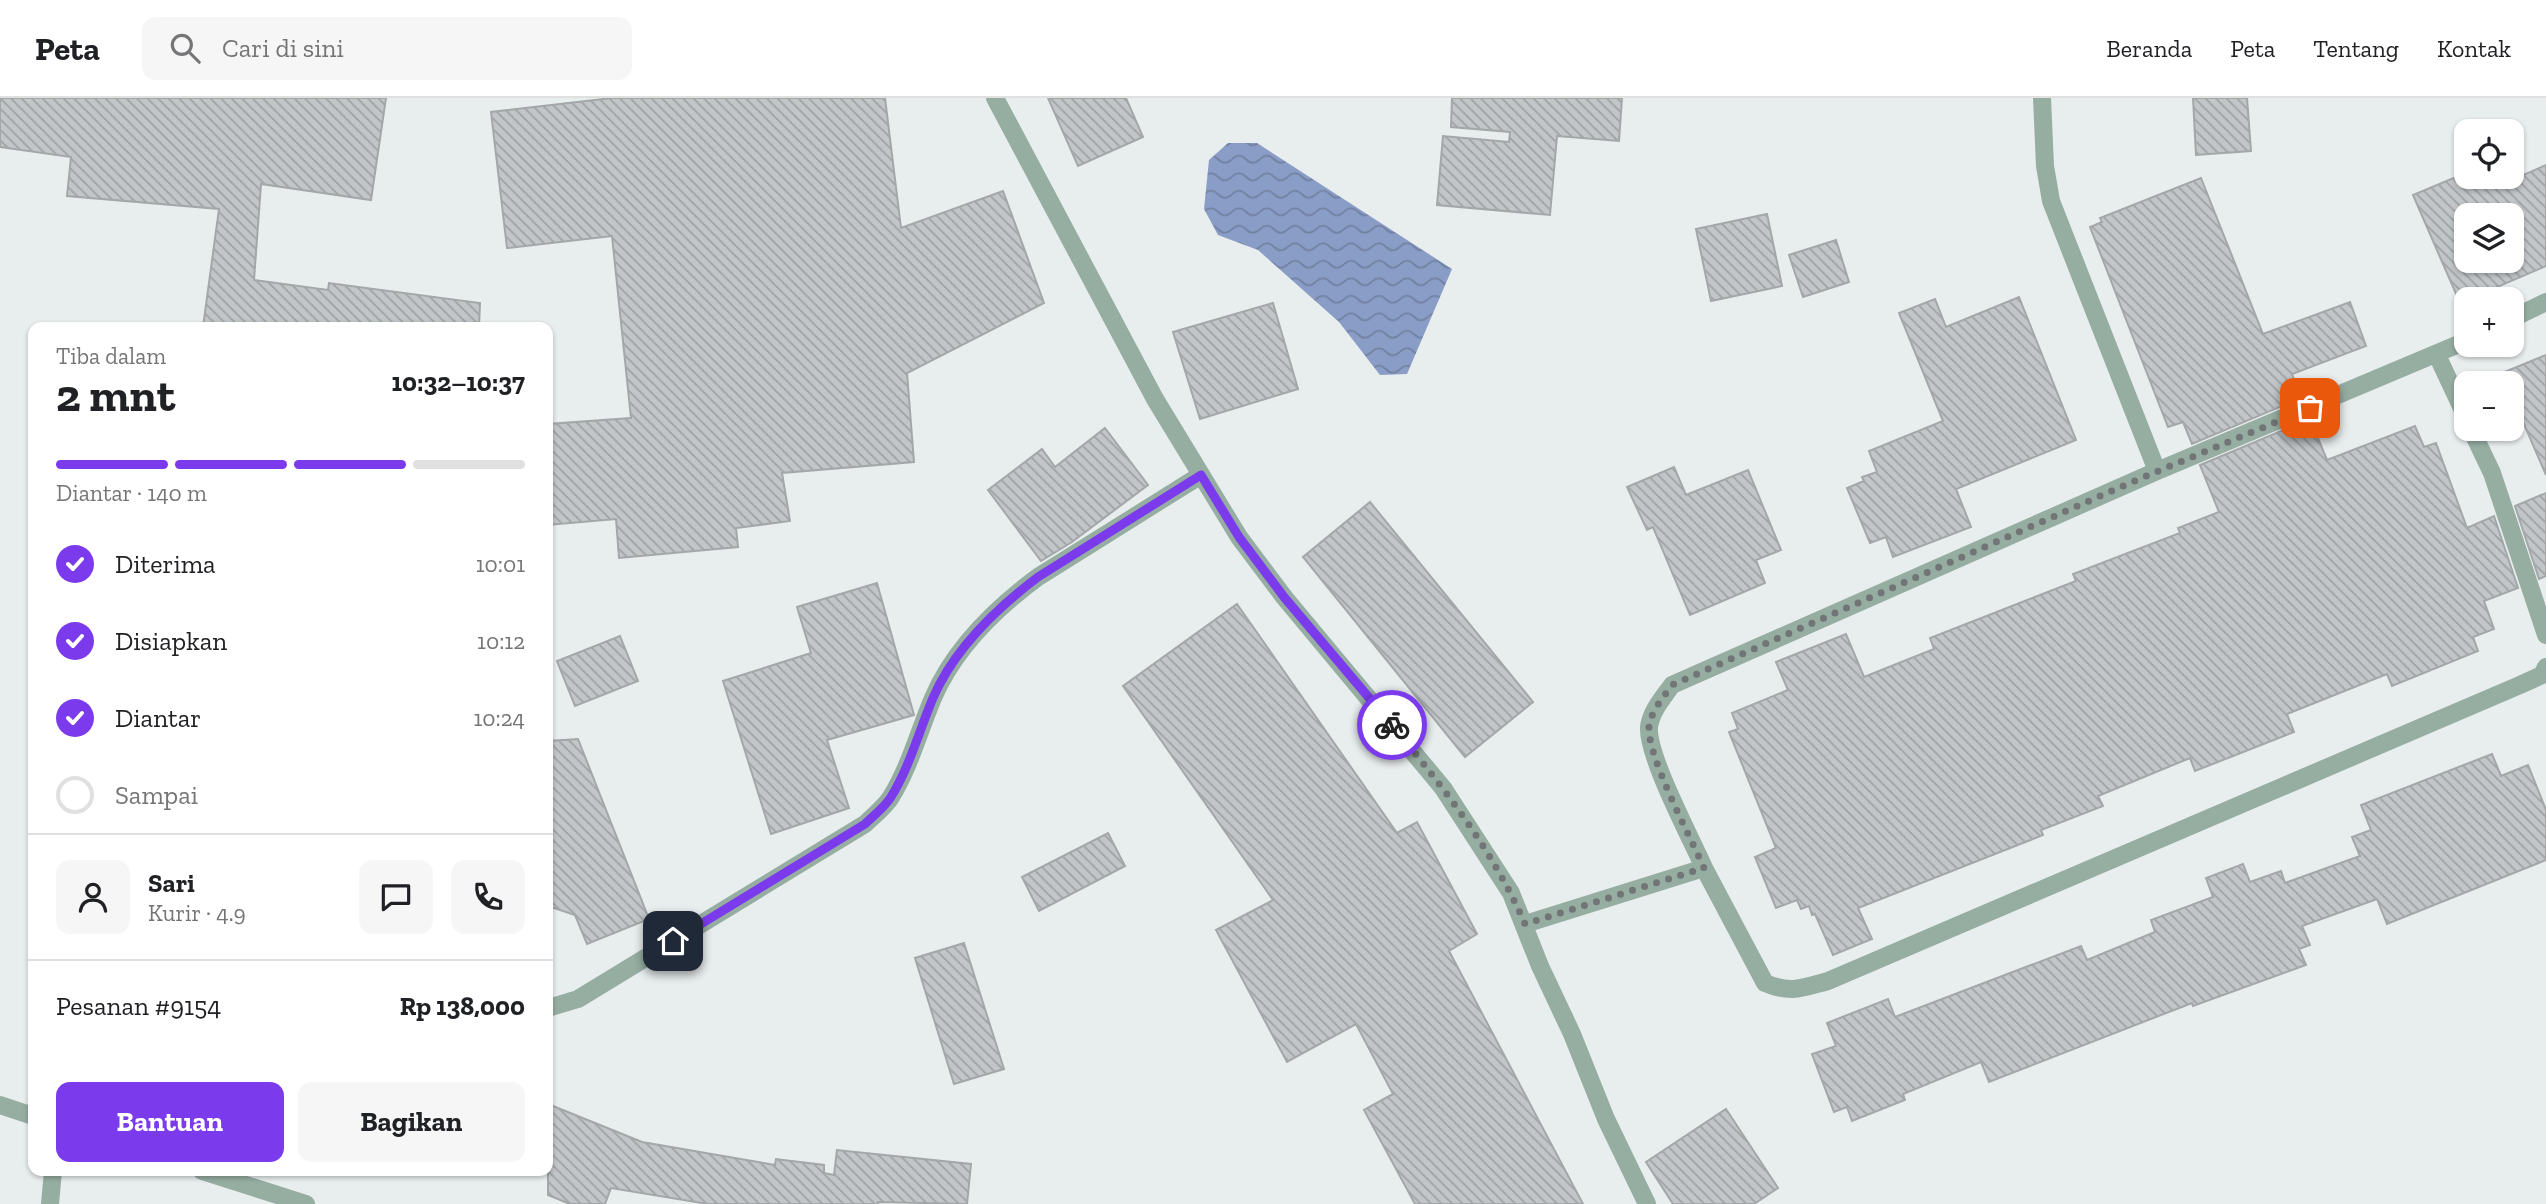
<!DOCTYPE html>
<html lang="id">
<head>
<meta charset="utf-8">
<style>
  :root { --surface:#fff; --page:#f6f6f6; --text:#202124; --muted:#757577; --line:#e0e0e0; --accent:#7c3aed }
  body { margin:0; font-family:"Zilla Slab",serif; background:var(--page); color:var(--text); height:100vh; display:flex; flex-direction:column; font-size:26px; white-space:nowrap }
  * { box-sizing:border-box; margin:0 }
  p { font-size:23px; color:var(--muted) }
  .icon { flex:none; width:38px; height:38px; fill:none; stroke:currentColor; stroke-width:2; stroke-linecap:round; stroke-linejoin:round }
  .map { position:relative; flex:1; overflow:hidden }
  .side { position:absolute; left:28px; top:224px; width:525px; height:854px; display:flex; flex-direction:column; background:var(--surface); border-radius:14px; box-shadow:0 2px 5px #0004 }
  .side>* { flex:none }
  .fabs { position:absolute; left:2454px; top:21px; display:grid; gap:14px }
  .fabs a { display:grid; place-items:center; width:70px; height:70px; border-radius:14px; background:var(--surface); box-shadow:0 2px 5px #0004; font-size:35px }
  .pin { position:absolute; display:grid; place-items:center; width:60px; height:60px; color:#fff; margin:-30px; border-radius:14px; box-shadow:0 4px 10px #0006 }
  .courier { position:absolute; display:grid; place-items:center; width:70px; height:70px; margin:-35px; border:5px solid #7c3aed; border-radius:50%; background:#fff; color:#222; box-shadow:0 2px 9px #0007 }
  .headline em { font-style:normal; font-weight:800 }
  .headline div { display:flex; flex-direction:column-reverse }
  .headline { display:flex; align-items:center; justify-content:space-between; height:119px; padding:0 28px }
  h1 { font-size:46px; font-weight:800; line-height:52px }
  .bar { display:grid; grid-template-columns:repeat(4,1fr); gap:10px 7px; align-content:center; height:84px; padding:0 28px }
  .bar i { height:9px; border-radius:5px; background:var(--line) }
  .bar .current { background:var(--accent) }
  .bar p { grid-column:span 4 }
  .line { display:flex; align-items:center; gap:18px; padding:0 28px; border-top:2px solid var(--line) }
  .line div { flex:1 }
  .round { display:grid; place-items:center; flex:none; width:74px; height:74px; border-radius:14px; background:var(--page) }
  ol { padding:0 28px; list-style:none }
  li { display:flex; align-items:center; gap:21px; height:77px }
  li p { margin-inline-start:auto }
  li .icon { padding:7px; border-radius:50%; background:var(--accent); color:#fff; stroke-width:4 }
  li:last-child { color:var(--muted) }
  li i { width:38px; height:38px; border:4px solid var(--line); border-radius:50% }
  .action { display:flex; gap:14px; margin-top:auto; padding:14px 28px }
  .action a { flex:1; height:80px; border-radius:14px; background:var(--accent); color:#fff; font-size:28px; font-weight:800; line-height:80px; text-align:center }
  .action a+a { background:var(--page); color:var(--text) }
  header { display:flex; align-items:center; gap:42px; box-sizing:border-box; height:98px; padding:0 35px; background:var(--surface); border-bottom:2px solid var(--line) }
  header strong { font-size:33px }
  nav { display:flex; gap:38px; margin-inline-start:auto; font-size:24px }
  .search { width:490px; height:63px; background:var(--page); display:flex; align-items:center; gap:18px; box-sizing:border-box; padding:0 24px; border-radius:14px; color:var(--muted); font-size:26px }
  .map>svg:first-child { display:block }
  .water { fill:url(#water-waves) }
  .building { fill:url(#building-back-hatch); stroke:#a3a7a9; stroke-width:2; fill-rule:evenodd }
  .lines { fill:none; stroke-linecap:round; stroke-linejoin:round }
  .street { stroke:#96ada2; stroke-width:18 }
  .done { stroke:#727575; stroke-width:7; stroke-dasharray:0 12.6 }
  .route { stroke:#7c3aed; stroke-width:9 }
</style>
</head>
<body>
<header>
<strong>Peta</strong>
<div class="search"><svg class="icon" aria-label="search" viewBox="0 0 24 24"><circle cx="10" cy="10" r="6"/><path d="M15 15l6 6"/></svg>Cari di sini</div>
<nav><a>Beranda</a><a>Peta</a><a>Tentang</a><a>Kontak</a></nav>
</header>
<div class="map">
<svg width="2546" height="1106" viewBox="0 0 2546 1106">
  <defs>
    <pattern id="water-waves" width="16" height="10" patternUnits="userSpaceOnUse" patternTransform="scale(1.75)"><rect width="16" height="10" fill="#8a9dc7"/><path d="M0 5q4-4 8 0t8 0" fill="none" stroke="#7181a2"/></pattern>
    <pattern id="building-back-hatch" width="6" height="6" patternUnits="userSpaceOnUse" patternTransform="scale(1.75)"><rect width="6" height="6" fill="#c2c6c8"/><path d="M-1 5l2 2M0 0l6 6M5-1l2 2" fill="none" stroke="#9ea2a3"/></pattern>
  </defs>
  <rect width="100%" height="100%" fill="#e8eded"/>
  <!-- water -->
  <path class="water" d="M 1228,45 L 1257,45 L 1452,171 L 1407,276 L 1380,277 L 1339,224 L 1258,152 L 1218,137 L 1204,111 L 1209,62 Z"/>
  <!-- building -->
  <path class="building" d="M 0,0 L 386,0 L 371,102 L 261,86 L 254,182 L 328,192 L 329,185 L 480,205 L 479,229 L 203,229 L 219,111 L 67,98 L 71,59 L 0,49 Z
    M 612,0 L 885,0 L 901,130 L 1003,93 L 1044,205 L 907,275 L 914,364 L 782,375 L 790,423 L 736,430 L 738,449 L 619,460 L 616,421 L 548,427 L 548,326 L 631,320 L 612,138 L 507,150 L 491,14 Z
    M 1048,0 L 1126,0 L 1143,39 L 1078,68 Z
    M 1452,0 L 1622,0 L 1619,43 L 1557,38 L 1550,117 L 1437,107 L 1443,38 L 1509,44 L 1510,34 L 1451,29 Z
    M 2193,0 L 2247,0 L 2251,53 L 2196,57 Z
    M 2546,67 L 2546,168 L 2460,205 L 2413,97 L 2456,79 L 2519,79 ZM 2466,117 L 2511,117 L 2511,163 L 2466,163 Z
    M 2201,80 L 2263,236 L 2350,204 L 2366,248 L 2292,276 L 2301,300 L 2192,346 L 2183,324 L 2168,329 L 2090,129 L 2102,124 L 2100,120 Z
    M 1767,116 L 1782,188 L 1711,203 L 1696,131 Z
    M 1836,142 L 1849,184 L 1803,199 L 1789,157 Z
    M 2019,199 L 2076,342 L 1956,391 L 1971,429 L 1893,459 L 1886,439 L 1870,445 L 1847,390 L 1864,383 L 1862,379 L 1877,374 L 1869,353 L 1943,323 L 1899,215 L 1935,201 L 1946,229 Z
    M 1273,205 L 1298,291 L 1200,321 L 1173,234 Z
    M 2546,257 L 2546,377 L 2511,296 L 2511,285 L 2507,285 L 2502,275 Z
    M 2310,321 L 2327,362 L 2415,328 L 2424,349 L 2436,345 L 2467,430 L 2494,418 L 2518,490 L 2484,503 L 2494,531 L 2473,539 L 2478,553 L 2392,588 L 2387,576 L 2287,616 L 2294,634 L 2195,673 L 2190,660 L 2098,698 L 2103,708 L 2041,732 L 2043,737 L 1858,810 L 1872,841 L 1833,857 L 1815,816 L 1812,817 L 1809,808 L 1801,811 L 1797,802 L 1776,810 L 1755,759 L 1776,750 L 1729,634 L 1738,631 L 1732,615 L 1788,592 L 1776,564 L 1846,536 L 1864,579 L 1934,551 L 1930,540 L 2076,483 L 2073,476 L 2180,435 L 2178,430 L 2219,414 L 2200,367 Z
    M 1105,330 L 1148,387 L 1072,444 L 1041,463 L 988,392 L 1042,351 L 1055,369 Z
    M 1674,369 L 1686,397 L 1748,372 L 1781,452 L 1756,462 L 1765,485 L 1690,517 L 1653,429 L 1647,432 L 1627,389 Z
    M 2546,395 L 2546,478 L 2539,481 L 2515,408 Z
    M 1370,404 L 1533,604 L 1465,659 L 1303,459 Z
    M 877,485 L 914,617 L 827,642 L 849,710 L 771,736 L 723,583 L 811,555 L 797,509 Z
    M 1237,506 L 1397,735 L 1417,724 L 1477,836 L 1449,853 L 1583,1106 L 1415,1106 L 1364,1012 L 1393,996 L 1356,926 L 1287,964 L 1216,832 L 1273,802 L 1123,588 Z
    M 620,538 L 638,583 L 575,608 L 557,563 Z
    M 578,641 L 649,821 L 587,846 L 575,817 L 548,808 L 548,643 Z
    M 2492,656 L 2501,678 L 2528,667 L 2546,712 L 2546,762 L 2387,826 L 2377,801 L 2302,828 L 2310,847 L 2299,851 L 2306,867 L 2193,908 L 2192,905 L 1989,984 L 1981,964 L 1903,996 L 1905,1002 L 1852,1023 L 1847,1009 L 1834,1014 L 1812,956 L 1836,948 L 1827,925 L 1888,901 L 1895,919 L 2081,848 L 2087,862 L 2155,834 L 2151,822 L 2213,799 L 2206,780 L 2243,766 L 2250,784 L 2281,773 L 2285,785 L 2360,758 L 2352,739 L 2371,732 L 2361,707 Z
    M 1108,735 L 1125,768 L 1039,813 L 1022,779 Z
    M 964,845 L 1004,971 L 954,986 L 915,860 Z
    M 548,1006 L 642,1044 L 775,1067 L 776,1061 L 824,1067 L 824,1075 L 834,1077 L 837,1052 L 971,1066 L 967,1106 L 878,1104 L 878,1106 L 708,1106 L 611,1090 L 605,1106 L 570,1106 L 548,1097 Z
    M 1726,1011 L 1778,1090 L 1754,1106 L 1673,1106 L 1646,1064 Z"/>
  <g class="lines">
    <!-- street -->
    <path class="street" d="M 995,0 L 1155,301 L 1239,439 L 1284,499 L 1443,690 L 1511,795 L 1540,868 L 1572,936 L 1606,1021 L 1647,1106
      M 2042,0 L 2045,68 L 2051,103 L 2157,373
      M 2511,221 L 2546,204
      M 2437,257 L 2466,319
      M 2471,331 L 2492,375 L 2546,537
      M 1704,770 C 1691,740 1647,658 1649,629 C 1651,613 1663,600 1672,587 L 2157,373 L 2466,243
      M 1525,826 L 1704,770 L 1765,885 C 1791,896 1802,890 1828,883 L 2520,587 L 2542,577 L 2546,569
      M 548,910 L 578,901 L 865,726 C 874,717 885,709 891,699 C 910,668 919,633 933,600 C 954,551 996,510 1038,479 L 1201,377
      M 0,1007 L 33,1018
      M 202,1073 L 306,1106
      M 50,1106 L 53,1073"/>
  </g>
  <g class="lines">
    <!-- done -->
    <path class="done" d="M 1392,627 C 1443,689 1493,752 1525,826 L 1704,770 C 1691,740 1647,658 1649,629 C 1651,613 1663,600 1672,587 L 2132,384 L 2310,310"/>
    <!-- route -->
    <path class="route" d="M 673,843 L 865,726 C 874,717 885,709 891,699 C 910,668 919,633 933,600 C 954,551 997,510 1038,479 L 1201,377 L 1239,439 L 1284,499 L 1392,627"/>
  </g>
</svg>
<div class="fabs">
<a><svg class="icon" aria-label="locate" viewBox="0 0 24 24"><circle cx="12" cy="12" r="6"/><path d="M12 2v4M12 18v4M2 12h4M18 12h4"/></svg></a>
<a><svg class="icon" aria-label="layers" viewBox="0 0 24 24"><path d="M12 4l9 5-9 5-9-5zM3 14l9 5 9-5"/></svg></a>
<a>+</a>
<a>−</a>
</div>
<div class="pin" style="left:2310px;top:310px;background:#ea580c"><svg class="icon" aria-label="bag" viewBox="0 0 24 24"><path d="M5 8h14l-1 12H6zM9 8a3 3 0 0 1 6 0"/></svg></div>
<div class="pin" style="left:673px;top:843px;background:#1f2937"><svg class="icon" aria-label="home" viewBox="0 0 24 24"><path d="M3 11l9-7 9 7M6 9v11h12V9"/></svg></div>
<div class="courier" style="left:1392px;top:627px"><svg class="icon" aria-label="bike" viewBox="0 0 24 24"><circle cx="6" cy="16" r="4"/><circle cx="18" cy="16" r="4"/><path d="M6 16l4-8h5l3 8M10 8l3 8H6M13 5h3"/></svg></div>
<section class="side">
<div class="headline"><div><h1>2 mnt</h1><p>Tiba dalam</p></div><em>10:32–10:37</em></div>
<div class="bar"><i class="current"></i><i class="current"></i><i class="current"></i><i></i><p>Diantar · 140 m</p></div>
<ol>
<li><svg class="icon" aria-label="check" viewBox="0 0 24 24"><path d="M5 12l5 5 9-10"/></svg>Diterima<p>10:01</p></li>
<li><svg class="icon" aria-label="check" viewBox="0 0 24 24"><path d="M5 12l5 5 9-10"/></svg>Disiapkan<p>10:12</p></li>
<li><svg class="icon" aria-label="check" viewBox="0 0 24 24"><path d="M5 12l5 5 9-10"/></svg>Diantar<p>10:24</p></li>
<li><i></i>Sampai</li>
</ol>
<div class="line" style="height:126px"><a class="round"><svg class="icon" aria-label="person" viewBox="0 0 24 24"><circle cx="12" cy="8" r="4"/><path d="M4 21q1-7 8-7t8 7"/></svg></a><div><b>Sari</b><p>Kurir · 4.9</p></div><a class="round"><svg class="icon" aria-label="chat" viewBox="0 0 24 24"><path d="M4 5h16v11H9l-5 4z"/></svg></a><a class="round"><svg class="icon" aria-label="phone" viewBox="0 0 24 24"><path d="M5 4h4l2 5-3 2q2 4 5 5l2-3 5 2v4C11 20 4 13 5 4z"/></svg></a></div>
<div class="line" style="height:91px"><div>Pesanan #9154</div><b>Rp 138,000</b></div>
<div class="action"><a>Bantuan</a><a>Bagikan</a></div>
</section>
</div>
</body>
</html>
